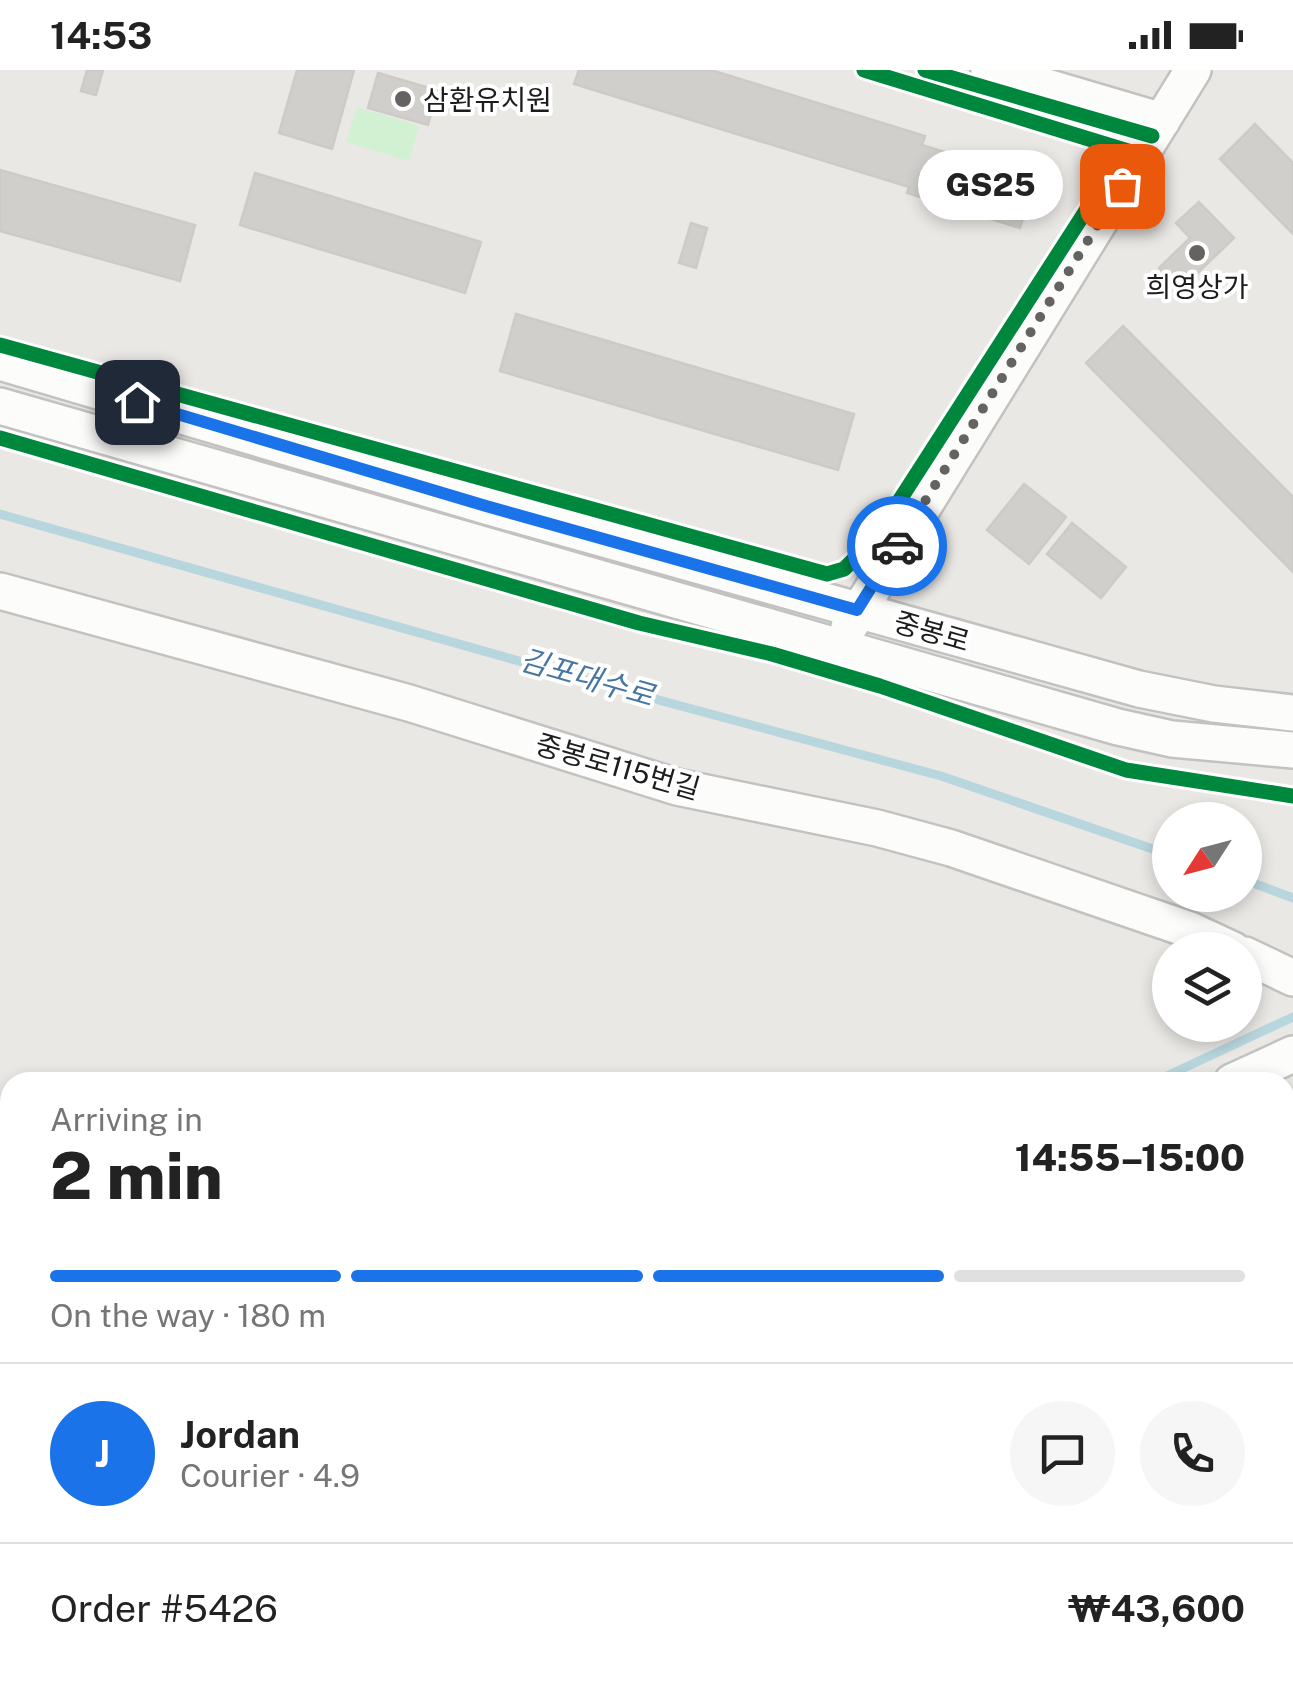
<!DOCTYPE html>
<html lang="en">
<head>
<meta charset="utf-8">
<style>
  :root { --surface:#fff; --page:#f6f6f6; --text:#222; --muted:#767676; --line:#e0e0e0; --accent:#1a73e8 }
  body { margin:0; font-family:"Public Sans","Noto Sans KR",sans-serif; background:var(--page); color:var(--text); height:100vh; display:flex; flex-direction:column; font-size:38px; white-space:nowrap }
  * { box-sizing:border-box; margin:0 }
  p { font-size:32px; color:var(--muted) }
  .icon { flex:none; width:55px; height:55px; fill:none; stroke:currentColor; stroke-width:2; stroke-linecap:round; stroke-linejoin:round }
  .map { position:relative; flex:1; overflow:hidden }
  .side { position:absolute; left:0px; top:1002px; width:1295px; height:622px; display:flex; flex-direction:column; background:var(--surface); border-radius:30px 30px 0 0; box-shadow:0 5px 15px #0003 }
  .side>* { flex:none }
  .needle { width:65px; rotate:234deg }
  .controls { position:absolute; left:1152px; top:732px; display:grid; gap:20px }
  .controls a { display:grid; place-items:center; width:110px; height:110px; border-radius:50%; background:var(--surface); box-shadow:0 5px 15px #0003; font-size:50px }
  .pin { position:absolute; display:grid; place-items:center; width:85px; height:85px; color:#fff; margin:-42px; border-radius:20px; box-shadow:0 5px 15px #0006 }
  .courier { position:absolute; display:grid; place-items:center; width:100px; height:100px; margin:-50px; border:8px solid #1a73e8; border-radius:50%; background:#fff; color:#222; box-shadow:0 2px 12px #0007 }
  .bubble { position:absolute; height:70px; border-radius:35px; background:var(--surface); box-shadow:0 5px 15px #0003; font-size:32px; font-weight:800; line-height:70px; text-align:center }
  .overview em { font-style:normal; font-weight:800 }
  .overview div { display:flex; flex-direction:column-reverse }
  .overview { display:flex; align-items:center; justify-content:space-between; height:170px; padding:0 50px }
  h1 { font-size:65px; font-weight:800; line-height:75px }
  .bar { display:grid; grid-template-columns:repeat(4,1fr); gap:15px 10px; align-content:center; height:120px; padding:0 50px }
  .bar i { height:12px; border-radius:8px; background:var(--line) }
  .bar .active { background:var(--accent) }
  .bar p { grid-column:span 4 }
  .line { display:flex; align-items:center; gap:25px; padding:0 50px; border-top:2px solid var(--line) }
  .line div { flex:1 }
  .round { display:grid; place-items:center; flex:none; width:105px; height:105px; border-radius:52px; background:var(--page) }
  .status { display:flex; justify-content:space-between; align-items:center; height:70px; padding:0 50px; background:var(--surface); direction:ltr }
  .status svg { height:28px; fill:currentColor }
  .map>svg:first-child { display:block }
  .park { fill:#d2f1d2 }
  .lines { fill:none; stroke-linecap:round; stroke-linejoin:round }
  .stream { stroke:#b8d6dd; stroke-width:9 }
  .building { fill:#d1cfcc; stroke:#cecac6; stroke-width:2.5 }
  .minor-casing { stroke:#c3c2c1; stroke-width:40 }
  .minor { stroke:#fcfcfb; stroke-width:35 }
  .cycleway-casing { stroke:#fff; stroke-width:21 }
  .cycleway { stroke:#00873e; stroke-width:15 }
  .done { stroke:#646362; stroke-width:10; stroke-dasharray:0 18 }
  .route { stroke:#1a73e8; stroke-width:12 }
  .poi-dot { fill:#646362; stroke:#fff; stroke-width:4 }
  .labels { text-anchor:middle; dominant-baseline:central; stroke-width:8; stroke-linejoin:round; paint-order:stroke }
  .poi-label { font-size:28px; fill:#1c1c1c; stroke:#fff; text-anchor:start }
  .street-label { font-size:28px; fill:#1c1c1c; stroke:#fff }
  .water-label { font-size:30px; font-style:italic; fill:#4876a1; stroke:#fff }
</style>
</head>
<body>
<div class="status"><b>14:53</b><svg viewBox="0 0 49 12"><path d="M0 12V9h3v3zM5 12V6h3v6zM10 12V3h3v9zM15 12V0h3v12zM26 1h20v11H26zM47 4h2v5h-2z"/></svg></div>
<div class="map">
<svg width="1293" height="1623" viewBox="0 0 1293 1623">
  <rect width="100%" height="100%" fill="#eae8e5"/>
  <!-- park -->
  <path class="park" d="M 357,37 L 419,56 L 409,91 L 346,72 Z"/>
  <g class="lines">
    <!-- stream -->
    <path class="stream" d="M 0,444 L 614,618 L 941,706 L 1170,785
      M 1245,810 L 1293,828
      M 1154,1012 L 1293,947
      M 264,1623 L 264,1615"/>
  </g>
  <!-- building -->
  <path class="building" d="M 87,0 L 103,0 L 96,25 L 81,21 Z
    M 297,0 L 354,0 L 332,79 L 279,63 Z
    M 579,0 L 711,0 L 925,66 L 922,75 L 1035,110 L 1020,158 L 907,123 L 909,117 L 574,14 Z
    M 378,3 L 437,20 L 428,55 L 368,38 Z
    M 1255,54 L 1293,93 L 1293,164 L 1220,89 Z
    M 0,100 L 195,155 L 180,211 L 0,161 Z
    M 255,103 L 481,172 L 465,223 L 240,155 Z
    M 1199,132 L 1234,168 L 1180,220 L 1159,198 L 1190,168 L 1176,153 Z
    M 691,153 L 707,158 L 696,198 L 679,193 Z
    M 516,244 L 854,344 L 838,400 L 500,301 Z
    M 1123,256 L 1293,427 L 1293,502 L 1086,293 Z
    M 1024,414 L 1066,447 L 1029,494 L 987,460 Z
    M 1072,453 L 1126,497 L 1101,528 L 1047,484 Z
    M 333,1615 L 390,1615 L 389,1623 L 332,1623 Z
    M 397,1615 L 507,1615 L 506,1623 L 397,1623 Z"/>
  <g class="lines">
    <defs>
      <path id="minor" d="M 989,0 L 1162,51
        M 0,292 L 486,436 L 1139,619 L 1214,634 L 1293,643
        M 0,336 L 1118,657 L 1172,669 L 1293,680
        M 0,521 L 409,633 L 677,717 L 877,758 L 951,778 L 1190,860 L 1233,880
        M 849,557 L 1193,0
        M 1245,885 L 1293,908
        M 1232,1012 L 1293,984
        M 304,1623 L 305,1615"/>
    </defs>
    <!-- minor casing -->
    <use href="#minor" class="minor-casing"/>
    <!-- minor -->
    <use href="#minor" class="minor"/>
    <defs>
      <path id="cycleway" d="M 864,0 L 1141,85
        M 925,0 L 1152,66
        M 0,275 L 827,504 L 844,499 L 874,470 L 1125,80
        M 0,368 L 639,553 L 772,584 L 880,616 L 1126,700 L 1293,726"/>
    </defs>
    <!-- cycleway casing -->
    <use href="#cycleway" class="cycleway-casing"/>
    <!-- cycleway -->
    <use href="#cycleway" class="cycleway"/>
  </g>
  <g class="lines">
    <!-- done -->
    <path class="done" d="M 897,476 L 1122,116"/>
    <!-- route -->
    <path class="route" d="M 137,332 L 486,436 L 857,540 L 897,476"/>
  </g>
  <!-- markers -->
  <g class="poi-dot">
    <circle cx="403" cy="29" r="10"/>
    <circle cx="1197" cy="183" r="10"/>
  </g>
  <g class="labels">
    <!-- poi labels -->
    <g class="poi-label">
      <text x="423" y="29">삼환유치원</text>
      <text x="1197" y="216" text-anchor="middle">희영상가</text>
    </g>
    <!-- street labels -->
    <g class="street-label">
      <text transform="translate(932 561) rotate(16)">중봉로</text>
      <text transform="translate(618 696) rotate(16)">중봉로115번길</text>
    </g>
    <!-- water labels -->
    <g class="water-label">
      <text transform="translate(587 607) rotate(16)">김포대수로</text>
    </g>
  </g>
</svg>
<div class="controls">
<a><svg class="needle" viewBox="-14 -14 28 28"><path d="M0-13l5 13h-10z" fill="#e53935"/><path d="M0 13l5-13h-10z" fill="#767676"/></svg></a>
<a><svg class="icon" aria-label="layers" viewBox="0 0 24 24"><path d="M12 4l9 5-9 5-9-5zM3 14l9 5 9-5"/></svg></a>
</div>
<div class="pin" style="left:1122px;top:116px;background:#ea580c"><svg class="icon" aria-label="bag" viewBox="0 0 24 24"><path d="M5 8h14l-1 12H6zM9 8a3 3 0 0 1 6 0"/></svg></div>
<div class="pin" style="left:137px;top:332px;background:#1f2937"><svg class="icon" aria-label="home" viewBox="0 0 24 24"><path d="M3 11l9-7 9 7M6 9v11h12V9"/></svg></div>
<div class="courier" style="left:897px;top:476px"><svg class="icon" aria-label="car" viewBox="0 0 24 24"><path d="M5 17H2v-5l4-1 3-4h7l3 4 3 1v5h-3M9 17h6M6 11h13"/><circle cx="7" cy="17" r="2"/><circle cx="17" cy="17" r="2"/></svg></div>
<div class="bubble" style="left:918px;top:80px;width:145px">GS25</div>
<section class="side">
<div class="overview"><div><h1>2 min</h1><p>Arriving in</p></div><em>14:55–15:00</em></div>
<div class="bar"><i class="active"></i><i class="active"></i><i class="active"></i><i></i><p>On the way · 180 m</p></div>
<div class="line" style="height:180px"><b class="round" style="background:var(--accent);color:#fff">J</b><div><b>Jordan</b><p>Courier · 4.9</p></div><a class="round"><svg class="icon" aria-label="chat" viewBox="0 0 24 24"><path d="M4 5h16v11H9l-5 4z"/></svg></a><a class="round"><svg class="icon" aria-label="phone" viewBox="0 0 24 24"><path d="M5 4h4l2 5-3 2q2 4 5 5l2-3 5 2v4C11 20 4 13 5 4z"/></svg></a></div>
<div class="line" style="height:130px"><div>Order #5426</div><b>₩43,600</b></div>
</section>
</div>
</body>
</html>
